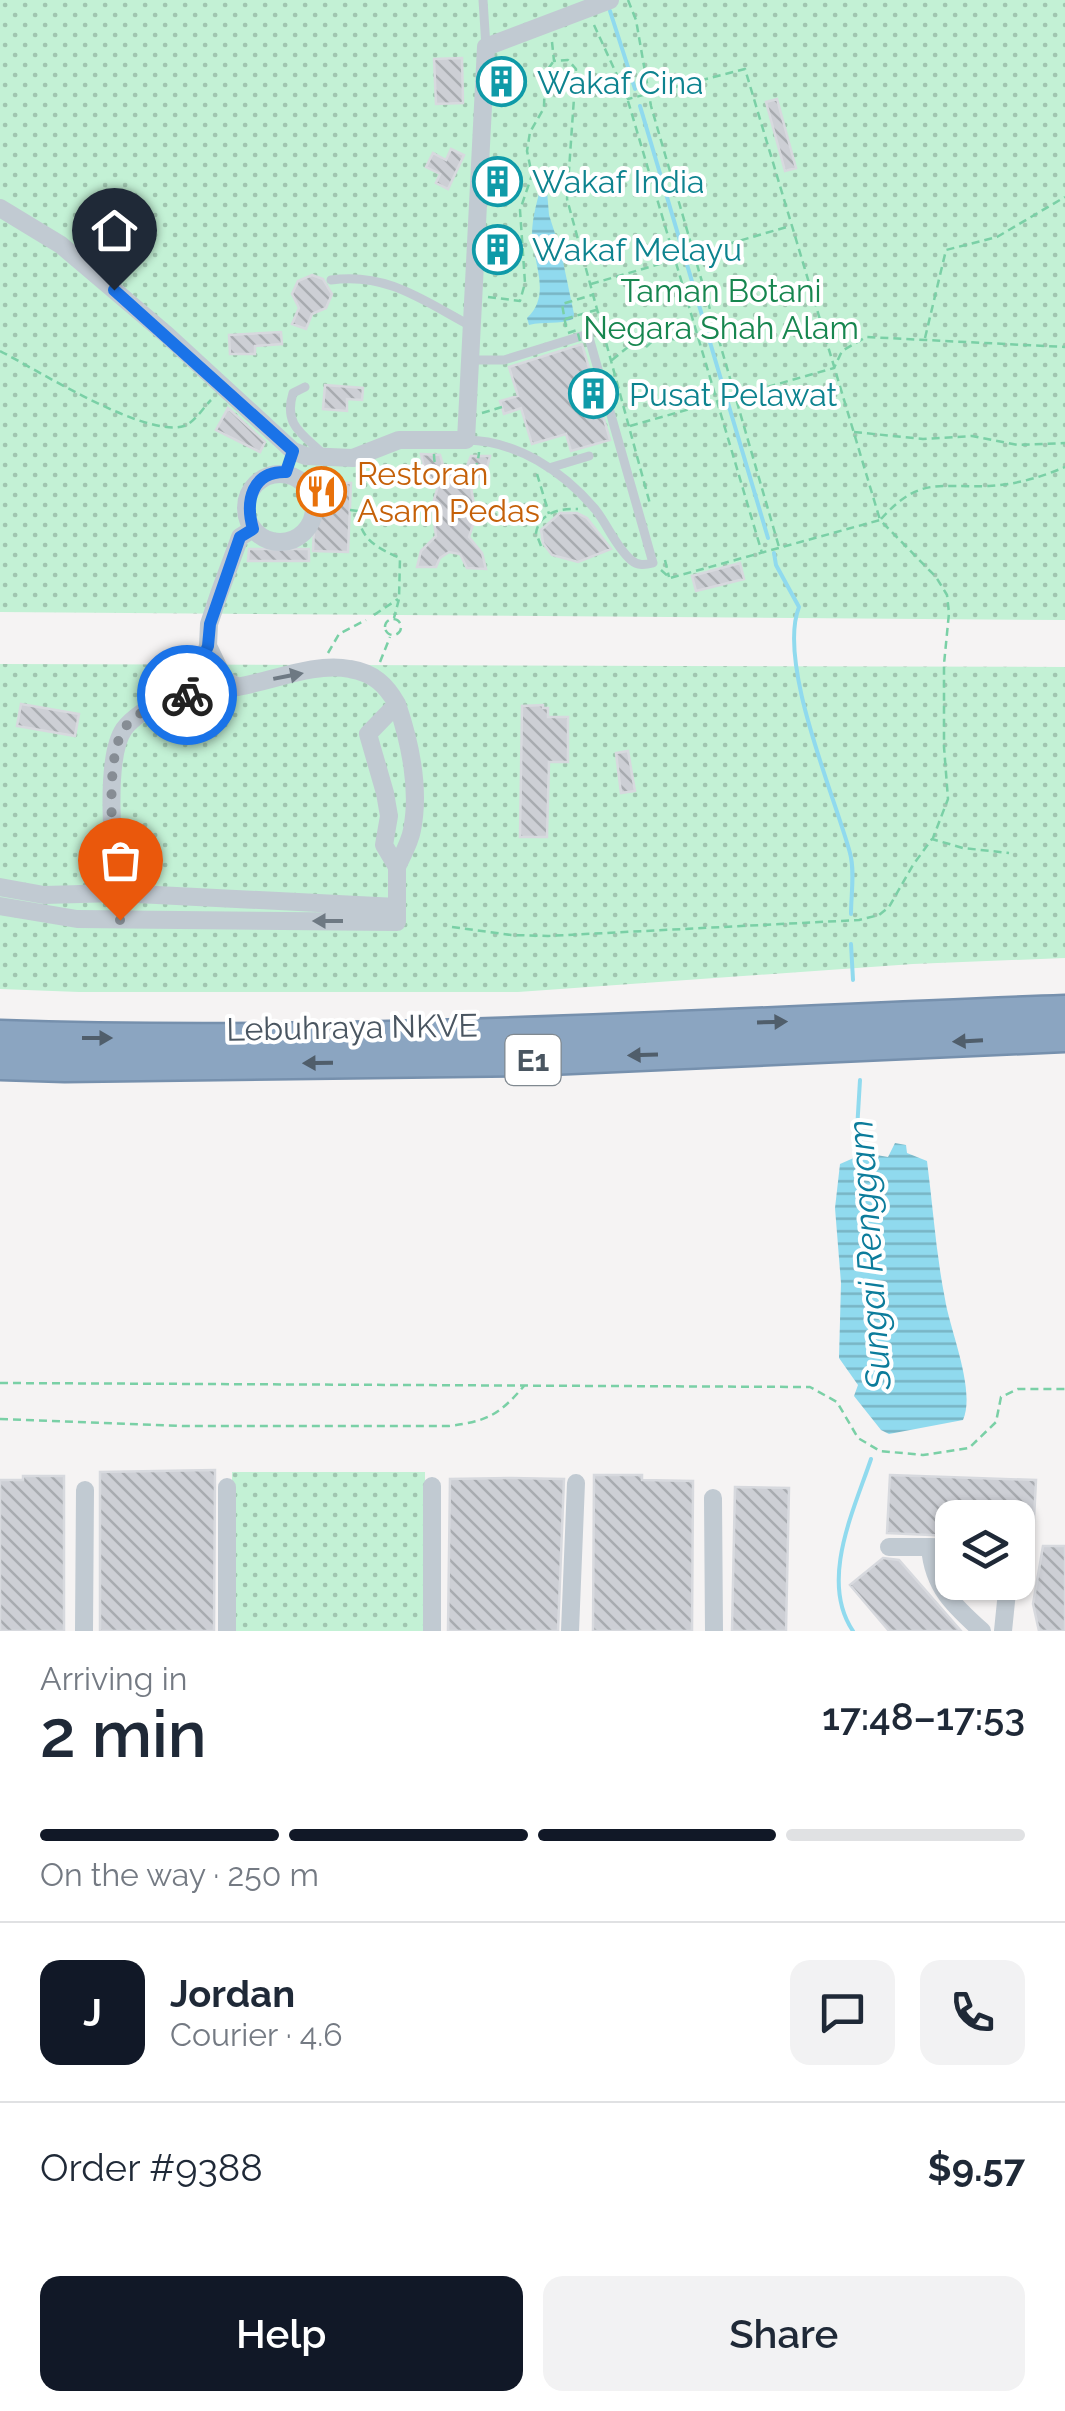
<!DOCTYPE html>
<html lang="en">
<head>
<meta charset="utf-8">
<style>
  :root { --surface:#fff; --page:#f2f2f3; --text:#1f2937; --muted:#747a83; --line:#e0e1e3; --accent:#111827 }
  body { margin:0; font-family:Raleway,sans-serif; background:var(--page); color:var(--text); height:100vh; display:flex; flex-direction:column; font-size:38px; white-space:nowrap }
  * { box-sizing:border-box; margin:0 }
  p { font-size:32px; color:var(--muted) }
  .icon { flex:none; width:55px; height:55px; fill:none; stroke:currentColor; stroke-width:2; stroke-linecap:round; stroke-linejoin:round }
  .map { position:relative; height:1631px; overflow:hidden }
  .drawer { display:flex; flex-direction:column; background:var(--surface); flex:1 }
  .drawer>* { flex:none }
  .tools { position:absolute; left:935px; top:1500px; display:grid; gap:20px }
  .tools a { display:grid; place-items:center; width:100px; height:100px; border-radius:20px; background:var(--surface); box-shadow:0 2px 8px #0004; font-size:50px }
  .pin { position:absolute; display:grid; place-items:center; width:85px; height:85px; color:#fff; margin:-102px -42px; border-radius:50% 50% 50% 0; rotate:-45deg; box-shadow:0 0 10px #0007 }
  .pin .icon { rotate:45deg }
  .courier { position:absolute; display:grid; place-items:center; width:100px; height:100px; margin:-50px; border:8px solid #1a73e8; border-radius:50%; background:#fff; color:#222; box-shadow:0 2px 12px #0007 }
  .overview em { font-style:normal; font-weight:600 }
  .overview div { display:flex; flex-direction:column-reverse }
  .overview { display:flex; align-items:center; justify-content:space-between; height:170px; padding:0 40px }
  h1 { font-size:65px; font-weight:600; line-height:75px }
  .bar { display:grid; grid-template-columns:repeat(4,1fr); gap:15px 10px; align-content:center; height:120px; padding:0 40px }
  .bar i { height:12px; border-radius:8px; background:var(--line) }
  .bar .active { background:var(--accent) }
  .bar p { grid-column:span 4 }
  .line { display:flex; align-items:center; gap:25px; padding:0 40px; border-top:2px solid var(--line) }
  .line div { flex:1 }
  .round { display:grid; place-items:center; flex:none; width:105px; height:105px; border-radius:20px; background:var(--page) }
  .primary-button { display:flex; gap:20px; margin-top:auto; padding:20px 40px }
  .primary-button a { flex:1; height:115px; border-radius:20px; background:var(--accent); color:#fff; font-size:40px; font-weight:600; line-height:115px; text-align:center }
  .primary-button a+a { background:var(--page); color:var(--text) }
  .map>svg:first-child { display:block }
  .park { fill:url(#park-dots) }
  .water { fill:url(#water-rules) }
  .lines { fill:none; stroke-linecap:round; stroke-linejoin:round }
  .stream { stroke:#90daee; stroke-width:4 }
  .building { fill:url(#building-back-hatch); stroke:#d7d9de; stroke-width:2.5 }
  .motorway-casing { stroke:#7690ad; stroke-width:35 }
  .path { stroke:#7ad0a6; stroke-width:2.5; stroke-dasharray:8 5; stroke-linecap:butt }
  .service { stroke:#c1cad2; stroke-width:9 }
  .minor { stroke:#c1cad2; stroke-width:18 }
  .motorway { stroke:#8ba5c1; stroke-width:30 }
  .path-bridge { stroke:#7ad0a6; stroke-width:2.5; stroke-dasharray:8 5; stroke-linecap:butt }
  .oneway { fill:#6e7983 }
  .oneway2 { fill:#505e6b }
  .done { stroke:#868d94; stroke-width:10; stroke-dasharray:0 18 }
  .route { stroke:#1a73e8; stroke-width:12 }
  .labels { text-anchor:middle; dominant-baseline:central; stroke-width:8; stroke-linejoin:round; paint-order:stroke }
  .shield { fill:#fff; stroke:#808990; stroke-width:2.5 }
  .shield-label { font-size:30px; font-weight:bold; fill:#4a5661 }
  .culture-label { font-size:32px; fill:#0d838f; stroke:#fff; text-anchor:start }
  .park-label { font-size:32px; fill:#17864f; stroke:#fff }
  .food-label { font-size:32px; fill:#c56008; stroke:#fff; text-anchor:start }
  .street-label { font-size:32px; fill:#4a5661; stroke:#fff }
  .water-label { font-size:35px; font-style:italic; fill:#0c7c9b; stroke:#fff }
</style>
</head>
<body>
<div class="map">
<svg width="1065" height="1631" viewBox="0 0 1065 1631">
  <defs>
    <pattern id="park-dots" width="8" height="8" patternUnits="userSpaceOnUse" patternTransform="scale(2.5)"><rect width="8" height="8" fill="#c3f1d5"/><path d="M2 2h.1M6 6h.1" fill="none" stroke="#a0c6b0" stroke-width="1.8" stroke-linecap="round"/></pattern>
    <pattern id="water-rules" width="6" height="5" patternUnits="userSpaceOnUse" patternTransform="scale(2.5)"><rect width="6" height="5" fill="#90daee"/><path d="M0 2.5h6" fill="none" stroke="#78b4c4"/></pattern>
    <pattern id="building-back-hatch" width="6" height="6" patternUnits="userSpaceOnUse" patternTransform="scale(2.5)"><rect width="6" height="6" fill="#cdcfd5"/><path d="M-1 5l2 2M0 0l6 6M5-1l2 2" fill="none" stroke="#a8abb0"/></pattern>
  </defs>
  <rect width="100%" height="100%" fill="#f5f3f3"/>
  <!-- park -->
  <path class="park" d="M 0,0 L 1065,0 L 1065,620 L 0,612 Z
    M 0,664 L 1065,667 L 1065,958 L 913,964 L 518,992 L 79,992 L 0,989 Z
    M 232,1472 L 425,1472 L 425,1631 L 232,1631 Z"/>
  <!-- water -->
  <path class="water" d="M 546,179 L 549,215 L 561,252 L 574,314 L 573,319 C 559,325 544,321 529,325 L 527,318 C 552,295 533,263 532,235 C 532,217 538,197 543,180 Z
    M 895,1143 L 906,1145 L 907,1153 L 927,1161 C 933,1207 936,1254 945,1299 C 950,1331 976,1390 963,1420 L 889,1434 L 881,1430 L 854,1396 L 858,1385 L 839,1358 L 841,1283 L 835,1208 L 840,1164 L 865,1153 L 888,1157 Z"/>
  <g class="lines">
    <!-- stream -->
    <path class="stream" d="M 610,11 L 635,89
      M 640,106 L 768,538
      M 774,553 L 776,565 L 799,607 C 777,663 834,794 850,853 C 855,871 851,895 851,914
      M 851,944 L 853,980
      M 860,1080 L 857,1130 L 865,1154
      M 853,1631 C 819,1581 854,1510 871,1459"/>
  </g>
  <!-- building -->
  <path class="building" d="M 462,58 L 463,103 L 436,104 L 434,59 Z
    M 777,99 L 796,168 L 785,171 L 766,102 Z
    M 451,149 L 464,155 L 448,189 L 436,183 L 440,174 L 426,167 L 433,153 L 446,160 Z
    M 312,275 L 323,279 L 332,294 L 326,308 L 312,314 L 306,329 L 292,324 L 299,308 L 292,294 L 298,281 Z
    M 281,332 L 282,344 L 255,346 L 255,354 L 230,354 L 229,335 Z
    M 582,344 L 610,440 L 571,451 L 566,434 L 532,444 L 521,408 L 504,414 L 500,401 L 518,396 L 509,367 Z
    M 325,385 L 363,388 L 362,400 L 347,399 L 347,411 L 323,409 Z
    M 228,408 L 265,442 L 260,452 L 216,430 Z
    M 421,454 L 440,455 L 443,465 L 453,471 L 467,466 L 471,456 L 490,456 L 486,472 L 471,487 L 476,516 L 469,537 L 482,553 L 486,569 L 467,568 L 460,554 L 449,552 L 440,558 L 436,567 L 417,567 L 421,551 L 436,536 L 432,507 L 438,486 L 425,471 Z
    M 316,482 L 351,483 L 348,552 L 313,551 Z
    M 560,513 L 577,513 L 587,518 L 611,549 L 578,562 L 552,555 L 543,543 L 541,530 Z
    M 249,549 L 309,549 L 309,561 L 248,561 Z
    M 740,563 L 744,579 L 696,591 L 692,576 Z
    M 21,704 L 79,714 L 75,736 L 17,726 Z
    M 543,705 L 543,708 L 548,708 L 548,717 L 568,717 L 568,762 L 549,762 L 547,837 L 520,837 L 522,706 Z
    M 628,751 L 635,791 L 621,793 L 616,753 Z
    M 215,1470 L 214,1631 L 100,1631 L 100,1472 Z
    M 594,1475 L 642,1475 L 642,1480 L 693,1481 L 692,1631 L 593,1631 Z
    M 890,1475 L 1036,1480 L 1033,1539 L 1018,1538 L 1018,1518 L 952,1518 L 952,1536 L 887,1533 Z
    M 23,1476 L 64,1476 L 64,1631 L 0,1631 L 0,1480 L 23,1480 Z
    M 511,1478 L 564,1479 L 558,1631 L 448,1631 L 450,1479 Z
    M 735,1487 L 789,1488 L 786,1631 L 732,1631 Z
    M 1043,1546 L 1065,1546 L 1065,1631 L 1039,1631 L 1033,1604 Z
    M 883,1558 L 899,1560 L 961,1631 L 889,1631 L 850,1585 Z"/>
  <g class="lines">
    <defs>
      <path id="motorway" d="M 0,1036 C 355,1048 711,1024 1065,1011
        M 0,1064 L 65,1066 L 526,1060 L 1065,1036"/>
    </defs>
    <!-- motorway casing -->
    <use href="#motorway" class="motorway-casing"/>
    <!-- path -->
    <path class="path" d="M 628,0 L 636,20 L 651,106 L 779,547
      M 594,25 L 628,99 L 745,69 L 880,520
      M 552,42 L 554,61 L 568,60 L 576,69 L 567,199 L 650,504
      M 628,101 L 762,553
      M 591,284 L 790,226
      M 488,297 L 520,301 L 525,283 L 520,210 L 532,175 L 527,151 L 530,132 L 544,108 L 545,73 L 553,62
      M 565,319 L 596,310
      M 566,327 L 562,304 L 592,295
      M 925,338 L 946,250 L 997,237 L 1065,197
      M 0,351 C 39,371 145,438 184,426 C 195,422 203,408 211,400
      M 612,360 L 628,347 L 645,348 L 657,337 L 679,340 L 694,326
      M 482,413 L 502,407
      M 630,426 L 834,368 L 842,351 L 866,337 L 1065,347
      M 854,432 L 923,439 L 972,436 L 1018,445 L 1065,443
      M 434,454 C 434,495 476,493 479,452
      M 537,474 L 549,514
      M 350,510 L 358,511 C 359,539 377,548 400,558 L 399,599 L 394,618
      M 881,519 C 920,476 938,488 989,486 C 1014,485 1042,477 1065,467
      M 541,546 L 536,533 C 539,513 560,508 578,509
      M 665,560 L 669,577
      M 661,570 L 670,578 L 880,520 L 936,577 L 947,595 L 949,613 L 944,664 L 944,747 L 948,799 L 933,838
      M 374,615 L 398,599
      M385 627a8 8 0 1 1 16 0a8 8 0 1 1-16 0Z
      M 328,653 L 339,634 L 366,620
      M 380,662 L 390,637
      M 452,927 L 511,935 L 548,936 L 859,920 L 879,915 L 889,907 L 913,865 L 932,839 L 963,848 L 1009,853
      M 0,1383 L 810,1387 L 837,1402 L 858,1438 L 880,1451 L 923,1455 L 969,1448 L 996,1422 L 1001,1397 L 1018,1389 L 1065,1389
      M 0,1419 L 183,1426 L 449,1426 C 488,1421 499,1415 524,1386"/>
    <!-- service -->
    <path class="service" d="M 483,0 L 486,47
      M 331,280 C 387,272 424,301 471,326
      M 305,387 L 293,393 C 283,426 303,434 324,455
      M 467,440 C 517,441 563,471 595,509 C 607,524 616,547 631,560 C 638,566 645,565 653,563 L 588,334 L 504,360 L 470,360
      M 549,468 L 589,456"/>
    <!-- minor -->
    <path class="minor" d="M 0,208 L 61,245 L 167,335 L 293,451 L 306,456 L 353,458 L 399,440 L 466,440 L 486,47 L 610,0
      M246 508a34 34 0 1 1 68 0a34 34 0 1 1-68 0Z
      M 208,646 L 224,679 L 238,687
      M 191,694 L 208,646 L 209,624 L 219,594 L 240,537 L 253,529
      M 397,867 C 402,856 410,842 412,830 C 420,790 410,742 397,704
      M 0,887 L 44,895 L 117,893 L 397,907
      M 0,906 L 77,919 L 397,922 L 397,867 L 384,845 L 389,816 L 385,793 L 368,734 L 397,704 C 386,685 374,673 350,669 C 314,662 273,681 237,687 C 211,692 186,694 161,702 C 149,707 132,718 124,729 C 101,762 116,878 120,919
      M 432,1486 L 432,1631
      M 713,1498 L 714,1631
      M 889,1547 L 930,1547
      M 952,1548 L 930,1547 C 933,1587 954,1606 982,1631
      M 84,1631 L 85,1490
      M 227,1631 L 227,1487
      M 570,1631 L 576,1483
      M 1003,1631 L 1008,1582"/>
    <!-- motorway -->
    <use href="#motorway" class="motorway"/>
    <!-- path-bridge -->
    <path class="path-bridge" d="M 568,333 L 577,330 L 580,341"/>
  </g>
  <!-- one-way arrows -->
  <defs><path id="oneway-solid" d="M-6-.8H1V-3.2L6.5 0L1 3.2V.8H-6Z" transform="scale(2.5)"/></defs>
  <g class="oneway">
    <use href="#oneway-solid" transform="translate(288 676) rotate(-11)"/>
    <use href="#oneway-solid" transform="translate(328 921) rotate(-180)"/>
  </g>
  <g class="oneway2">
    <use href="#oneway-solid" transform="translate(772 1022) rotate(-2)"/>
    <use href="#oneway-solid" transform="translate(97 1038)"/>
    <use href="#oneway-solid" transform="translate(968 1041) rotate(177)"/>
    <use href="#oneway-solid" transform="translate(643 1055) rotate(178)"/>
    <use href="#oneway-solid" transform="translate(318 1063) rotate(179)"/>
  </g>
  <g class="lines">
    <!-- done -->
    <path class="done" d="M 120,920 C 116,879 100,757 126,726 C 141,708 166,701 187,695"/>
    <!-- route -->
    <path class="route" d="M 114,290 L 293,451 L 286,472 C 252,471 245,501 253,529 L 240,537 L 210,624 L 208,646 L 187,695"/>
  </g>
  <!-- icons -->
  <defs>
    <symbol id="building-ring" viewBox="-11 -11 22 22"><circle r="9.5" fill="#fff" stroke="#0f9aa8" stroke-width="1.5"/><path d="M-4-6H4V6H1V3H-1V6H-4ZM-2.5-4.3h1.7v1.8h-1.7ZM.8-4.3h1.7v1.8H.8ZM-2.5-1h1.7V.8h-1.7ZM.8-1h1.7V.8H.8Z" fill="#0f9aa8"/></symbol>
    <symbol id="restaurant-ring" viewBox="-11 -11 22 22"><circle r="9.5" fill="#fff" stroke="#e8710a" stroke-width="1.5"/><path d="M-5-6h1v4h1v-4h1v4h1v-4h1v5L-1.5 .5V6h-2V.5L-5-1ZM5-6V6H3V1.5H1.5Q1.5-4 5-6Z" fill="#e8710a"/></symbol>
  </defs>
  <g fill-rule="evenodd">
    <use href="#building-ring" x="474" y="54" width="55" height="55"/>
    <use href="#building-ring" x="470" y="154" width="55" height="55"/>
    <use href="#building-ring" x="470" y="222" width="55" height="55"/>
    <use href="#building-ring" x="566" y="366" width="55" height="55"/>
    <use href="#restaurant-ring" x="294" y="464" width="55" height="55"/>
  </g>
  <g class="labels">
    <!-- shield labels -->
    <rect class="shield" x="505.5" y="1035" width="55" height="50" rx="8"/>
    <g class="shield-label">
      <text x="533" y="1060">E1</text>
    </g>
    <!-- culture labels -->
    <g class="culture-label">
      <text x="537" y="82">Wakaf Cina</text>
      <text x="532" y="181">Wakaf India</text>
      <text x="532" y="249">Wakaf Melayu</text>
      <text x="629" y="394">Pusat Pelawat</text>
    </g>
    <!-- park labels -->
    <g class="park-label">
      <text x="721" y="290">Taman Botani<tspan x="721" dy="37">Negara Shah Alam</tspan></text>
    </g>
    <!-- food labels -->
    <g class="food-label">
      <text x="357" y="473">Restoran<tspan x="357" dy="37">Asam Pedas</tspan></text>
    </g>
    <!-- street labels -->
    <g class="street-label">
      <text transform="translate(352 1027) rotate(-1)">Lebuhraya NKVE</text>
    </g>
    <!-- water labels -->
    <g class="water-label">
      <text transform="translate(869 1255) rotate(-94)">Sungai Renggam</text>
    </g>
  </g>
</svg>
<div class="tools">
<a><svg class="icon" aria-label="layers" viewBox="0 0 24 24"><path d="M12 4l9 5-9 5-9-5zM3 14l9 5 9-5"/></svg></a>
</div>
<div class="pin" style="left:120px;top:920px;background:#ea580c"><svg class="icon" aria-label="bag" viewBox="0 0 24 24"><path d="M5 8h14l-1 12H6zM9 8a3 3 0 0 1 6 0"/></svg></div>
<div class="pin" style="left:114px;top:290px;background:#1f2937"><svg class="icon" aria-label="home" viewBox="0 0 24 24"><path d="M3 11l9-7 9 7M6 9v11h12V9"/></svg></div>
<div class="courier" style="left:187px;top:695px"><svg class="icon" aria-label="bike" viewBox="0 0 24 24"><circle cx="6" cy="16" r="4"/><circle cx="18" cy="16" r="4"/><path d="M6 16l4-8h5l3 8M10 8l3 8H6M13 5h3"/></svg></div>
</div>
<section class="drawer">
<div class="overview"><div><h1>2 min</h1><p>Arriving in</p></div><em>17:48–17:53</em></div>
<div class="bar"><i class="active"></i><i class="active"></i><i class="active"></i><i></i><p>On the way · 250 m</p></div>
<div class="line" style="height:180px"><b class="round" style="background:var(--accent);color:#fff">J</b><div><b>Jordan</b><p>Courier · 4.6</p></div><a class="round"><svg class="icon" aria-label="chat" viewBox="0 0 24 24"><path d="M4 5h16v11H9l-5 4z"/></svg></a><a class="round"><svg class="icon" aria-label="phone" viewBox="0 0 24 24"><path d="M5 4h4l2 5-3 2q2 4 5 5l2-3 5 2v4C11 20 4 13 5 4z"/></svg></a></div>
<div class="line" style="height:130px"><div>Order #9388</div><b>$9.57</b></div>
<div class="primary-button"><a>Help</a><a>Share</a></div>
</section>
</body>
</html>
